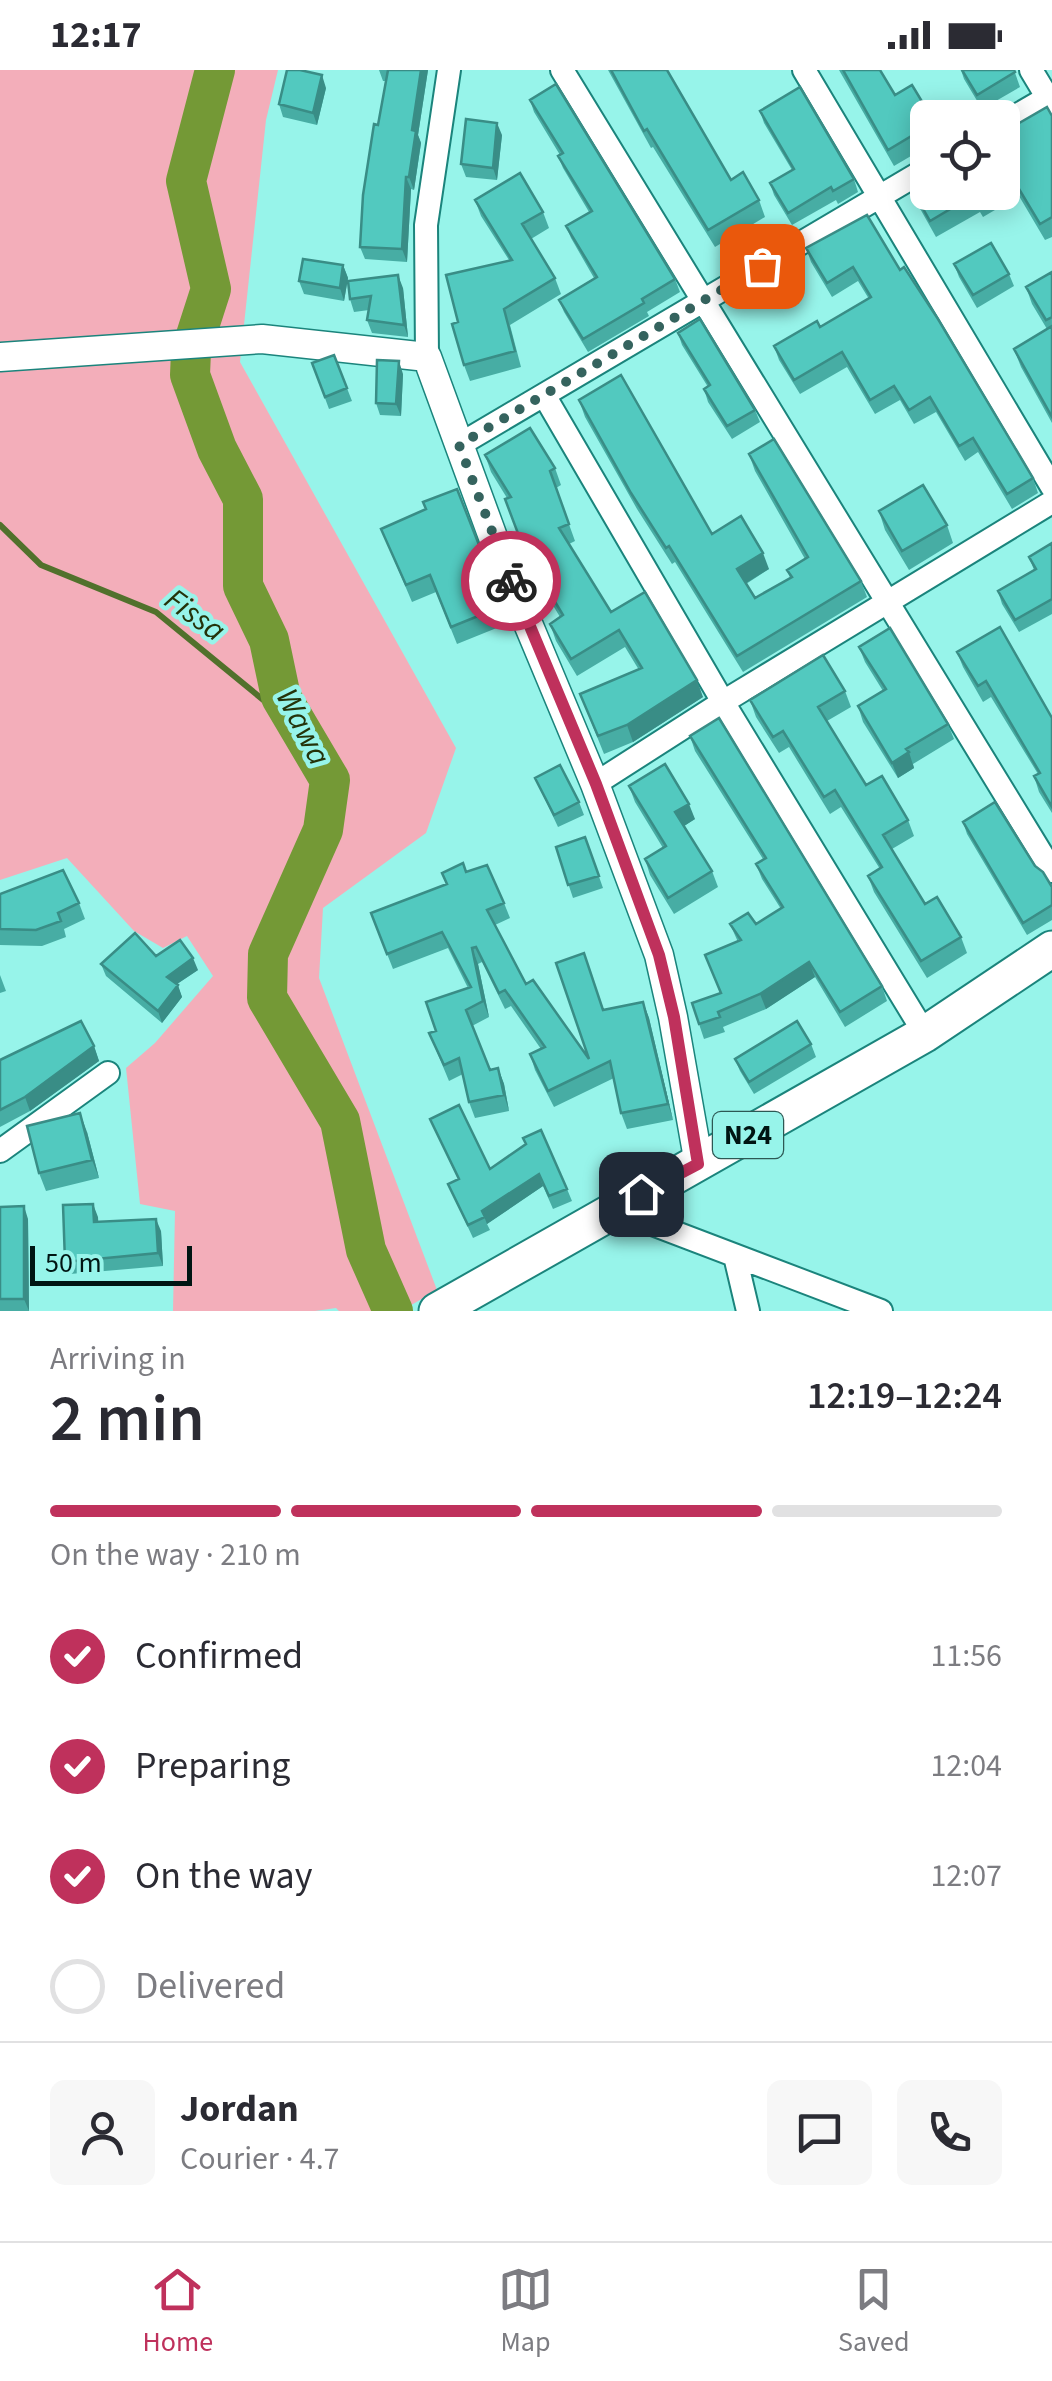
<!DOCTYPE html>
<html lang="en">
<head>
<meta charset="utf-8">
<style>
  :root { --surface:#fff; --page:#f7f7f7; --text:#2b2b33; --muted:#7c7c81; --line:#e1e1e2; --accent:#bf315c }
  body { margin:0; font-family:"Source Sans 3",sans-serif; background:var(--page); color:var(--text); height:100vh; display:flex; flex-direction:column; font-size:38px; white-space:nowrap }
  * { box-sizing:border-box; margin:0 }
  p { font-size:32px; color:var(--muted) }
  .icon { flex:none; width:55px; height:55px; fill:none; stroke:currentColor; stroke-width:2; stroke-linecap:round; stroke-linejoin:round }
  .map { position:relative; height:1241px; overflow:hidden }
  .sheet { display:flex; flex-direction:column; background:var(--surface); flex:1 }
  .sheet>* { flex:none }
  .tools { position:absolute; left:910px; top:30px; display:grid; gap:20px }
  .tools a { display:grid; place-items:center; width:110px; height:110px; border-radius:15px; background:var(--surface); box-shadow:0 5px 25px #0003; font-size:50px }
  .scale { position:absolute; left:30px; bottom:25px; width:162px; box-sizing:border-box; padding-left:10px; border:5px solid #001513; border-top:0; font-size:28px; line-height:35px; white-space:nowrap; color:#001513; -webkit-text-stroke:8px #97f4ea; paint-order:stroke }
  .pin { position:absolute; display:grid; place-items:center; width:85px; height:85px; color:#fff; margin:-42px; border-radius:20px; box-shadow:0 5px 15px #0006 }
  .courier { position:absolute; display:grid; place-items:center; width:100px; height:100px; margin:-50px; border:8px solid #bf315c; border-radius:50%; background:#fff; color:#222; box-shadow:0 2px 12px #0007 }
  .overview em { font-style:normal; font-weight:600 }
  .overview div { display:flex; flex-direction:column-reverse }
  .overview { display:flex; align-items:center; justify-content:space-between; height:170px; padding:0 50px }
  h1 { font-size:65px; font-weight:600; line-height:75px }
  .bar { display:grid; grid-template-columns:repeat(4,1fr); gap:15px 10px; align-content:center; height:120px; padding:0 50px }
  .bar i { height:12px; border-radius:8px; background:var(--line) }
  .bar .active { background:var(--accent) }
  .bar p { grid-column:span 4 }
  .line { display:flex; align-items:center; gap:25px; padding:0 50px; border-top:2px solid var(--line) }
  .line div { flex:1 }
  .round { display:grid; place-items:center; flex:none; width:105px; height:105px; border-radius:15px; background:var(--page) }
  ol { padding:0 50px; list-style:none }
  li { display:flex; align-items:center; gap:30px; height:110px }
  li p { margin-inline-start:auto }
  li .icon { padding:10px; border-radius:50%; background:var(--accent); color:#fff; stroke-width:4 }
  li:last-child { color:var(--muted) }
  li i { width:55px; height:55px; border:5px solid var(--line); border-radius:50% }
  .status { display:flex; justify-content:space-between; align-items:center; height:70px; padding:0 50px; background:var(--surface); direction:ltr }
  .status svg { height:28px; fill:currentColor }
  .tab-bar { display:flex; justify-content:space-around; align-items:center; height:140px; border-top:2px solid var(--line); background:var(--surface); font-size:28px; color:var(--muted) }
  .tab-bar a { display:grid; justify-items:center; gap:5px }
  .tab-bar .active { color:var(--accent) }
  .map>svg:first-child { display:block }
  .green { fill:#f3aeba }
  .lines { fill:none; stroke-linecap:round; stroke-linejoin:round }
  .stream { stroke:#51712c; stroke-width:6 }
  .river { stroke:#749936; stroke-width:40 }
  .minor-casing { stroke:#1b847c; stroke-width:26 }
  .tertiary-casing { stroke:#1b847c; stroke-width:31 }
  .primary-casing { stroke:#1b847c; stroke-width:39 }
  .minor { stroke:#fff; stroke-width:22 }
  .tertiary { stroke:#fff; stroke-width:28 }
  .primary { stroke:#fff; stroke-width:35 }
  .wall { fill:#47ada4 }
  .shaded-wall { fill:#398d86 }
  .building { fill:#52c9bf; stroke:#398d86; stroke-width:2.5 }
  .done { stroke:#35635e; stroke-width:10; stroke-dasharray:0 18 }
  .route { stroke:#bf315c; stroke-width:12 }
  .labels { text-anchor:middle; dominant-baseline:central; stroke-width:9; stroke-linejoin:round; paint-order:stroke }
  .shield { fill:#97f4ea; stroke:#2d5854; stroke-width:2.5 }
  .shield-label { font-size:28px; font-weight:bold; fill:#001513 }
  .water-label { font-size:32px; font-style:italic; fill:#24330a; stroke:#97f4ea }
</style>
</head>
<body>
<div class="status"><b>12:17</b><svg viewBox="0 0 49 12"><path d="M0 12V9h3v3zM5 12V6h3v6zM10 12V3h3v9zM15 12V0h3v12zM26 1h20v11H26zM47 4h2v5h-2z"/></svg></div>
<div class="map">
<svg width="1052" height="1241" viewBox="0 0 1052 1241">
  <rect width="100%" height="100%" fill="#97f4ea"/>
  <!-- green -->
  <path class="green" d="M 0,0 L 278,0 L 266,50 L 240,292 L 456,678 L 426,763 L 323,838 L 319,908 L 437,1220 L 401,1241 L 339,1241 L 336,1238 L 315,1241 L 173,1241 L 175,1141 L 140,1134 L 126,998 L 155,973 L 213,906 L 187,866 L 163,878 L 134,861 L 67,788 L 0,810 Z"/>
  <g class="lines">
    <!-- stream -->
    <path class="stream" d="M 0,455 L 41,495 L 156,542 L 300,660"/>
    <!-- river -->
    <path class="river" d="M 215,0 L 186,111 L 211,219 L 191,281 L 190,305 L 217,379 L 243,429 L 243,516 L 269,570 L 281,627 L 330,710 L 323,760 L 268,884 L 267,928 L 340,1051 L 366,1180 L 393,1241"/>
    <defs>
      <path id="minor" d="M 562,0 L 1052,801
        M 804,0 L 1052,417
        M 1031,0 L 1052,35
        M 1002,54 L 1052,25
        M 427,287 L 426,155 L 449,0
        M 544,325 L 723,632 L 925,964
        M 459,375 L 928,98
        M 595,714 L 723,632 L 1052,432
        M 0,1081 L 108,1003
        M 613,1139 L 881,1241
        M 735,1186 L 748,1241"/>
      <path id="tertiary" d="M 0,287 L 262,269 L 427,287 L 501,489 L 595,714 L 659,885 L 673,947 L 699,1094"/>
      <path id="primary" d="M 437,1241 L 925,964 L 1052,879"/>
    </defs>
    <!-- minor casing -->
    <use href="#minor" class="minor-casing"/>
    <!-- tertiary casing -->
    <use href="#tertiary" class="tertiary-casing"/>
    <!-- primary casing -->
    <use href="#primary" class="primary-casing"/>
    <!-- minor -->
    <use href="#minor" class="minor"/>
    <!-- tertiary -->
    <use href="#tertiary" class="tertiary"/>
    <!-- primary -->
    <use href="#primary" class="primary"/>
  </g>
  <!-- wall -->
  <path class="wall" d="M 379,0 L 428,0 L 418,65 L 421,73 L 414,120 L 411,119 L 407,192 L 365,189 L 360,177 L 386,11 L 383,11 Z
    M 608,0 L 667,0 L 731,110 L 759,130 L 765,147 L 715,177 L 653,77 L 651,78 Z
    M 839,0 L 880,0 L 895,25 L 928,48 L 928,76 L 894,96 Z
    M 961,0 L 1014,0 L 1020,17 L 982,39 L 964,9 Z
    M 326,18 L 317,55 L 283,47 L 279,34 Z
    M 530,30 L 675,209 L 680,222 L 647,242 L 649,246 L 588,282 L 564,242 L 559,230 L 594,208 L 571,168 L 566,156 L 589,142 L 563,98 L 558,86 L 560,85 L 534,42 Z
    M 760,41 L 854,109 L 858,122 L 838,134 L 836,130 L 792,155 L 774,125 L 770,113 L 792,100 L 764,53 Z
    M 1052,46 L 1052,167 L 1045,170 L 1019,126 L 983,147 L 980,142 L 936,167 L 918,135 L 912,119 L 928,122 L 1002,122 L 1002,63 Z
    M 502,65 L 497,110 L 466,107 L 461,94 Z
    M 475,130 L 543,142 L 549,158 L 531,169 L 555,208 L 561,224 L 510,255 L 521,297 L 470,311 L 464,295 L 458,252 L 509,190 L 481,146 Z
    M 806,178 L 900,200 L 1033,408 L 1038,423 L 1012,439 L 978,382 L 965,391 L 936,342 L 914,354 L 900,330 L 875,344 L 847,297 L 800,324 L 779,290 L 774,276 L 820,257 L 869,229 L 858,211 L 832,227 L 811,192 Z
    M 954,194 L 1009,204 L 1014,216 L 977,238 L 959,207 Z
    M 343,195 L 348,208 L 344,231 L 304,224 L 299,211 Z
    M 1052,202 L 1052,353 L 1021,297 L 1014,279 L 1047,259 L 1032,234 L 1026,217 Z
    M 403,218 L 408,267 L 372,263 L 367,250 L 369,240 L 354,242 L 350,229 Z
    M 678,263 L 755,340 L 760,352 L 732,369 L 708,332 L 704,319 L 708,317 L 682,275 Z
    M 334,285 L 352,331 L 329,339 L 312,293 Z
    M 403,304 L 401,346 L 380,345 L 376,333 Z
    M 579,330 L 712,464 L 769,499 L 746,514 L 755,528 L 790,508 L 787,500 L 805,489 L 755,401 L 749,384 L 861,511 L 867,527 L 743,602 L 675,492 L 672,494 L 637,439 L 585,347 Z
    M 485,385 L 555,398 L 561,415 L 556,418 L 575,471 L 569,474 L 611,542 L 703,627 L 633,672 L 604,684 L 580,624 L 639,600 L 625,577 L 577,606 L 556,571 L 550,554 L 560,547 L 531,499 L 505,429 L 507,428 L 491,402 Z
    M 457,419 L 509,553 L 457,574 L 436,522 L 412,532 L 381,459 L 426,439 Z
    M 879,441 L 947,455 L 953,473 L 909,500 L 885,460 Z
    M 1052,473 L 1052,544 L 1019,562 L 1002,534 L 998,521 L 1034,500 L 1029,487 Z
    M 859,577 L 948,654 L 954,669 L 913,694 L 914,698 L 898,708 L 863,652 L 858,636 L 883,621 L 865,592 Z
    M 957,582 L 1052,648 L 1052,743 L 1039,722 L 1034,706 L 1038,704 L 991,627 L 983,632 L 963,597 Z
    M 845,621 L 851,637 L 827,651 L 866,715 L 908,750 L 914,766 L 892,779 L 925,834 L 961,867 L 967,883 L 927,908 L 874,822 L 868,806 L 880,799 L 841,737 L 830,744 L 789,677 L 779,683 L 756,647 L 750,630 Z
    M 690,666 L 882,916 L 887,931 L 845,957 L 815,907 L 766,939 L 723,957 L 725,962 L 704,969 L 692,933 L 720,923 L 738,872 L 730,854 L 756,854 L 781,839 L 762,809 L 756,794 L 763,789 L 695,681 Z
    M 535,708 L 579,732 L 584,745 L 558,757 Z
    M 629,716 L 695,749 L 684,756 L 712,801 L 718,817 L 674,844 L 650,805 L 645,789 L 663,778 L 635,732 Z
    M 963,752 L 1035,796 L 1052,817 L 1052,850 L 1027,865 L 967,764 Z
    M 585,767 L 603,818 L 573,828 L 556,777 Z
    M 466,802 L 504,833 L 510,848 L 495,855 L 526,914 L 589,989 L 604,940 L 643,932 L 649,948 L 673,1050 L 627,1059 L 621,1043 L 614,1008 L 554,1037 L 535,1000 L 530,984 L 541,979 L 511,936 L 505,939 L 482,892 L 478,894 L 489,947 L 472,956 L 490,1000 L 498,998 L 504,1014 L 509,1041 L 475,1048 L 469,1032 L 463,1004 L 449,1011 L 429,963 L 436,961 L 468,918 L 448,878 L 393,899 L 371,843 L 446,814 L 442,803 Z
    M 0,824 L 79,833 L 85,849 L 64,859 L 66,867 L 42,876 L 0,875 Z
    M 156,886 L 198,900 L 177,914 L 182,927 L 162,953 L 106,906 L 101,894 Z
    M 0,905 L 6,921 L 0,923 Z
    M 811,974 L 816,987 L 754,1024 L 740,1001 L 735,989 Z
    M 94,976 L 99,991 L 30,1041 L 0,1057 L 0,990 Z
    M 430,1049 L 490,1099 L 567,1119 L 572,1131 L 553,1139 L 543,1116 L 487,1154 L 490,1160 L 473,1168 L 448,1114 L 458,1109 Z
    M 87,1062 L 99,1108 L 46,1121 L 39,1103 Z
    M 0,1137 L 28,1149 L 29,1241 L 0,1241 Z
    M 98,1147 L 98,1152 L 161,1161 L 163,1196 L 70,1204 L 65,1192 Z"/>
  <!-- shaded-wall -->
  <path class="shaded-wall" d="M 421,0 L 428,0 L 418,65 L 421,73 L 414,120 L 409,107 L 412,60 Z
    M 322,5 L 326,18 L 317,55 L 313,43 Z
    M 497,53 L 502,65 L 497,110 L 493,98 Z
    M 406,107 L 411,119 L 407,192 L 402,179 Z
    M 343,195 L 348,208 L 344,231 L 340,218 Z
    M 398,205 L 403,218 L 408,267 L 404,255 Z
    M 399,291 L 403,304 L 401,346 L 396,334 Z
    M 763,483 L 769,499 L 743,515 L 737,499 Z
    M 697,610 L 703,627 L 633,672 L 627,655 Z
    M 909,682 L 914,698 L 898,708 L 892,693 Z
    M 689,734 L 695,749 L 681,758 L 675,742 Z
    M 472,878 L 478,894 L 489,947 L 483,931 Z
    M 193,888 L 198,900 L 171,918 L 167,907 Z
    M 809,892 L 815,907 L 766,939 L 760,924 Z
    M 178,915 L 182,927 L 162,953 L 158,941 Z
    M 643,932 L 649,948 L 673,1050 L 668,1034 Z
    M 94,976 L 99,991 L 30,1041 L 25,1027 Z
    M 498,998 L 504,1014 L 509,1041 L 504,1025 Z
    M 80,1043 L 87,1062 L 99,1108 L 92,1090 Z
    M 539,1104 L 543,1116 L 487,1154 L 482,1141 Z
    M 93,1134 L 98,1147 L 99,1165 L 94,1152 Z
    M 24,1136 L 28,1149 L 29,1241 L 24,1229 Z
    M 156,1149 L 161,1161 L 163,1196 L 158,1183 Z"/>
  <!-- building -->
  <path class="building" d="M 287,0 L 300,0 L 322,5 L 313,43 L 279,34 Z
    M 388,0 L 421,0 L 412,60 L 416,61 L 409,107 L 406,107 L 402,179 L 360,177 L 363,125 L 374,54 L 378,55 Z
    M 611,0 L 667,0 L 731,110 L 743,102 L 759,130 L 708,160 L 647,59 L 644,61 Z
    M 843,0 L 880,0 L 895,25 L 912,15 L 932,48 L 928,48 L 928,56 L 888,80 Z
    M 962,0 L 1014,0 L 1015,2 L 977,25 Z
    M 556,14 L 675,209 L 642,229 L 644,233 L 583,269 L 559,230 L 597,207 L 566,156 L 592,141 L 558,86 L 563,83 L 530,30 Z
    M 800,17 L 854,109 L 833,121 L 831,117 L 788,143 L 770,113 L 794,99 L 760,41 Z
    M 1047,37 L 1052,46 L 1052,147 L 1040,154 L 1013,109 L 1002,116 L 1002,63 Z
    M 466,49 L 497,53 L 493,98 L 461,94 Z
    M 520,103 L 543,142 L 522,154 L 555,208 L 504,239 L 515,281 L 464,295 L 452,254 L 458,252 L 446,205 L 512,190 L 475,130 Z
    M 928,110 L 928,122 L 991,122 L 977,131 L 974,125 L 930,151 L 912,119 Z
    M 867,145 L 900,200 L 904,197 L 938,249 L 1033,408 L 1007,424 L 973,368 L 959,376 L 930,327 L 909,340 L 894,316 L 870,330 L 842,282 L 794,310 L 774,276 L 817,251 L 820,257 L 871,227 L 853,197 L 827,213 L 806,178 Z
    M 991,173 L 1009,204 L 973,225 L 954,194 Z
    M 303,189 L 343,195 L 340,218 L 299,211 Z
    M 1052,202 L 1052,247 L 1046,250 L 1026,217 Z
    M 398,205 L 404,255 L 367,250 L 371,226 L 350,229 L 348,211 Z
    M 700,249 L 755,340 L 727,356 L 704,319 L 710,315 L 678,263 Z
    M 1052,256 L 1052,347 L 1014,279 Z
    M 334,285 L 347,318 L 325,327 L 312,293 Z
    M 377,290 L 399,291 L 396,334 L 376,333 Z
    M 621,305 L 712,464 L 741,446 L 763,483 L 737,499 L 755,528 L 792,507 L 787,500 L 808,487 L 749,384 L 774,369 L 861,511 L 737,586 L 669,476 L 666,478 L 631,423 L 579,330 Z
    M 530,358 L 555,398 L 550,401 L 569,454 L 559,458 L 611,542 L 645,522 L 697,610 L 627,655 L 598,666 L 580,624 L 642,598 L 619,560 L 571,589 L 550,554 L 563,545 L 525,482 L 505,429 L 511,427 L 485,385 Z
    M 923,415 L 947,455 L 902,481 L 879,441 Z
    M 457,419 L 503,536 L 451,557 L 430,505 L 406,515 L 381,459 L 426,439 L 423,432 Z
    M 1052,473 L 1052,529 L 1015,550 L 998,521 L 1036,499 L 1029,487 Z
    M 1000,557 L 1052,648 L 1052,737 L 1034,706 L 1040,703 L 986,611 L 978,616 L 957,582 Z
    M 890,558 L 948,654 L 906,679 L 909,682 L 892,693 L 858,636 L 886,619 L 859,577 Z
    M 823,585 L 845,621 L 818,637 L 866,715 L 882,706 L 908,750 L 883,765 L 925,834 L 937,827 L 961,867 L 921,891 L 868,806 L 882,797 L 835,720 L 824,727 L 783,661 L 773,667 L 750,630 Z
    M 719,648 L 882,916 L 840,942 L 809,892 L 760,924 L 718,942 L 720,947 L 699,954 L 692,933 L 721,923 L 705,885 L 741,870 L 730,854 L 748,843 L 756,854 L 783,837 L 756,794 L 766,788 L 690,666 Z
    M 665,694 L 689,734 L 675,742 L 712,801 L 668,828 L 645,789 L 666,776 L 629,716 Z
    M 560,695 L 579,732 L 554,745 L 535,708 Z
    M 995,732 L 1035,796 L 1043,802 L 1052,817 L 1052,835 L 1023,853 L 963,752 Z
    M 585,767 L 599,806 L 568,815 L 556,777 Z
    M 463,793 L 466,802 L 487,795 L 504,833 L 487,840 L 526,914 L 533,910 L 589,989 L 556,893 L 584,883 L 603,940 L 643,932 L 668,1034 L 621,1043 L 610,991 L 548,1021 L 530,984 L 545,977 L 505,920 L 499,923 L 476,877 L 472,878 L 483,931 L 466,940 L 490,1000 L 498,998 L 504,1025 L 469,1032 L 459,988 L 444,995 L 429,963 L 436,961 L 426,932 L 471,917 L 442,862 L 387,884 L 371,843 L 447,814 L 442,803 Z
    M 63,800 L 79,833 L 58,843 L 61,851 L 36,860 L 0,859 L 0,824 Z
    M 135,863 L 156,886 L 180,870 L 193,888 L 167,907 L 178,915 L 158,941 L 101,894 Z
    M 81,951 L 94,976 L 25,1027 L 0,1040 L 0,990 Z
    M 797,951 L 811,974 L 749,1012 L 735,989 Z
    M 459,1035 L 490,1099 L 526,1074 L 523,1068 L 541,1060 L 567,1119 L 549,1126 L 539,1104 L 482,1141 L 485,1147 L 468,1155 L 448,1114 L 459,1109 L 430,1049 Z
    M 80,1043 L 92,1090 L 39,1103 L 27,1056 Z
    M 93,1134 L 94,1152 L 156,1149 L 158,1183 L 65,1192 L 63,1135 Z
    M 24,1136 L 24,1229 L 0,1229 L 0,1137 Z"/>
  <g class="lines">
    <!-- done -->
    <path class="done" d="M 511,511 L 459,375 L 762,196"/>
    <!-- route -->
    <path class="route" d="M 511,511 L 596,714 L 659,885 L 674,947 L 698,1094 L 641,1124"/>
  </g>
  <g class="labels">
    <!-- shield labels -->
    <rect class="shield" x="713" y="1042" width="70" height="46" rx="8"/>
    <g class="shield-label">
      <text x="748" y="1065">N24</text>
    </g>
    <!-- water labels -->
    <g class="water-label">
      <text transform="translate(195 545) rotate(36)">Fissa</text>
      <text transform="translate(303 657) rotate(63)">Wawa</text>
    </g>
  </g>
</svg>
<div class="tools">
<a><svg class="icon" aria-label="locate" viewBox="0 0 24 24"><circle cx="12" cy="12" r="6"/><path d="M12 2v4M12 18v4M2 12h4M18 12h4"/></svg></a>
</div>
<div class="scale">50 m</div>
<div class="pin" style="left:762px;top:196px;background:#ea580c"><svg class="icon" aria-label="bag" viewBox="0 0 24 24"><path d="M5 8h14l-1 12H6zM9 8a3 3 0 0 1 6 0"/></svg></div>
<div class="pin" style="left:641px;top:1124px;background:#1f2937"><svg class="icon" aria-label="home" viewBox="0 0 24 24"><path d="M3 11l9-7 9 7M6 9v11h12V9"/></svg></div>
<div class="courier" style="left:511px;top:511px"><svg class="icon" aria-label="bike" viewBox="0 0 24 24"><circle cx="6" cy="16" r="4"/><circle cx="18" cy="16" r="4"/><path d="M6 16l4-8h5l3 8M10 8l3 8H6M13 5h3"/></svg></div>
</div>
<section class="sheet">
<div class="overview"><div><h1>2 min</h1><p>Arriving in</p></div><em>12:19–12:24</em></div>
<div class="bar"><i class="active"></i><i class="active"></i><i class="active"></i><i></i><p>On the way · 210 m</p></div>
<ol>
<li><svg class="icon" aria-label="check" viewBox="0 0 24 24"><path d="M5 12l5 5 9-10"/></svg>Confirmed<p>11:56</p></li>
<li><svg class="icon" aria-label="check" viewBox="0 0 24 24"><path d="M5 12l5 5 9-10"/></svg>Preparing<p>12:04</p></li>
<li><svg class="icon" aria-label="check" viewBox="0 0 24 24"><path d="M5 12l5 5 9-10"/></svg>On the way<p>12:07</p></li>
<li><i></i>Delivered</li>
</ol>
<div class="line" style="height:180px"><a class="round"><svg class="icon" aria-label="person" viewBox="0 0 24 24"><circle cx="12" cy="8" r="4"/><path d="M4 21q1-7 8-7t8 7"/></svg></a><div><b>Jordan</b><p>Courier · 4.7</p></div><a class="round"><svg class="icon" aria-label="chat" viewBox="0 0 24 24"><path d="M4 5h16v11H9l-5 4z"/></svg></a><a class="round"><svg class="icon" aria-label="phone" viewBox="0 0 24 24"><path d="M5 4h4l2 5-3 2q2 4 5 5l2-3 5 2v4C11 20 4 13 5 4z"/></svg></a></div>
</section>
<nav class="tab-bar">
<a class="active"><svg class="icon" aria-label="home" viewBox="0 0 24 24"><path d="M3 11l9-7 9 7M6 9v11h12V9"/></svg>Home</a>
<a><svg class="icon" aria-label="map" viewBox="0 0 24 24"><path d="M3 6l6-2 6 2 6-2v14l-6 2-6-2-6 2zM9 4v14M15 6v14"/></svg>Map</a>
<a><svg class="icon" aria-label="saved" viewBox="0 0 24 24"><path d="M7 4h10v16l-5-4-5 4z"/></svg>Saved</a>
</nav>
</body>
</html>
